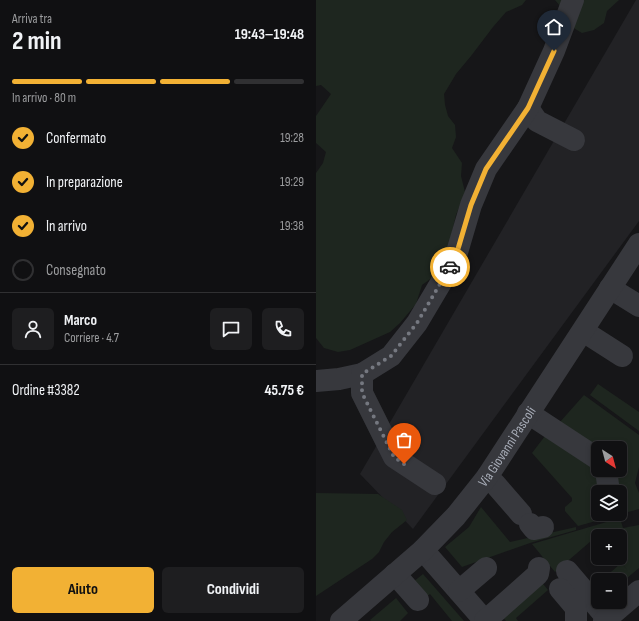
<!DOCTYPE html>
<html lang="it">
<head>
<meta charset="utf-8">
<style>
  :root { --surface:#101012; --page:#1e1e20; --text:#f1f3f6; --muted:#9c9d9f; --line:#303032; --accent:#f2b134 }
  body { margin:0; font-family:"Sofia Sans Condensed",sans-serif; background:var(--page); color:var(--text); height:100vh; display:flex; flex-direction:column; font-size:15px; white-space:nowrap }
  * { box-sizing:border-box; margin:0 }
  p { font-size:13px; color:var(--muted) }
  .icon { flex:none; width:22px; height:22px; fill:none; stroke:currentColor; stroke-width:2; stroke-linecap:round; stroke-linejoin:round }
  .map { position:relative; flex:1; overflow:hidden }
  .drawer { display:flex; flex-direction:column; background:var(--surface); width:316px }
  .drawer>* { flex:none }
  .needle { width:26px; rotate:144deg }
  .controls { position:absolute; left:275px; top:441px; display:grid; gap:8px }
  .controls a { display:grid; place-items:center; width:36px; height:36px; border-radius:6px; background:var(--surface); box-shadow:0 2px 6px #0003,0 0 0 1px var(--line); font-size:20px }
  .pin { position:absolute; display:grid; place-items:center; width:34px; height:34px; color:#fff; margin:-41px -17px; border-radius:50% 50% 50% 0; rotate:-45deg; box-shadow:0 0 4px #0007 }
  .pin .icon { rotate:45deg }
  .courier { position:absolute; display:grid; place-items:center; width:40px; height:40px; margin:-20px; border:3px solid #f2b134; border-radius:50%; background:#fff; color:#222; box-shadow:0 1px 5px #0007 }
  .head em { font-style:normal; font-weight:700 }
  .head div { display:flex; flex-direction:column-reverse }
  .head { display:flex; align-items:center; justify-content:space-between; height:68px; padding:0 12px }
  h1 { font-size:26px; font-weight:700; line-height:30px }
  .bar { display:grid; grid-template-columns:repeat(4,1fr); gap:6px 4px; align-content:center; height:48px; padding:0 12px }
  .bar i { height:5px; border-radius:3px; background:var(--line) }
  .bar .on { background:var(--accent) }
  .bar p { grid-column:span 4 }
  .line { display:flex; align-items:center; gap:10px; padding:0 12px; border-top:1px solid var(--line) }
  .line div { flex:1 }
  .round { display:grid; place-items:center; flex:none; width:42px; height:42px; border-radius:6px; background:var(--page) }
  ol { padding:0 12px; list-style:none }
  li { display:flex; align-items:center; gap:12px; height:44px }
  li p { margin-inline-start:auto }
  li .icon { padding:4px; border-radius:50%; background:var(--accent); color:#111; stroke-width:4 }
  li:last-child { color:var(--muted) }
  li i { width:22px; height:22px; border:2px solid var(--line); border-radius:50% }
  .primary-button { display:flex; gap:8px; margin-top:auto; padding:8px 12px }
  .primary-button a { flex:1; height:46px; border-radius:6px; background:var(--accent); color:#111; font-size:16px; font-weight:700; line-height:46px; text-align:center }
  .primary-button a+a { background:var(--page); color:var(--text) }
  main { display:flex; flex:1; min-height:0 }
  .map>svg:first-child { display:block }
  .built { fill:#222225 }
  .green { fill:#1e261f }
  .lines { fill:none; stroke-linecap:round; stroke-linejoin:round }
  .minor { stroke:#37383d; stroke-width:22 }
  .done { stroke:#757880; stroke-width:4; stroke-dasharray:0 7.2 }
  .route { stroke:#f2b134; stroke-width:5 }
  .labels { text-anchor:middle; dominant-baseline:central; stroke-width:3; stroke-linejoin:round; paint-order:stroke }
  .street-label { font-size:14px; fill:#a8adb8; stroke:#111113 }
</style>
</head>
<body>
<main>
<section class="drawer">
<div class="head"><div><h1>2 min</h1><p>Arriva tra</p></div><em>19:43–19:48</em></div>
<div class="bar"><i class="on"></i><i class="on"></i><i class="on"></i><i></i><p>In arrivo · 80 m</p></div>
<ol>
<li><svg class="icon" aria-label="check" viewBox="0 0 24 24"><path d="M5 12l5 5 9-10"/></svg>Confermato<p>19:28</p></li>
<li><svg class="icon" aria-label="check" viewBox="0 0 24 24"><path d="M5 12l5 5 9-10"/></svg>In preparazione<p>19:29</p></li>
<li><svg class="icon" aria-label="check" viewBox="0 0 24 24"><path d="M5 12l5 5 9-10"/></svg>In arrivo<p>19:38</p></li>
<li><i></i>Consegnato</li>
</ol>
<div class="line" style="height:72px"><a class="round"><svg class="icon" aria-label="person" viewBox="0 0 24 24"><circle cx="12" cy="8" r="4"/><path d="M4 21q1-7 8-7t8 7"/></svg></a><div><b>Marco</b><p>Corriere · 4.7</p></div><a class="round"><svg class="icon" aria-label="chat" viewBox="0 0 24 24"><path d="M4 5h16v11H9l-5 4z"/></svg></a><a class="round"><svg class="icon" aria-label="phone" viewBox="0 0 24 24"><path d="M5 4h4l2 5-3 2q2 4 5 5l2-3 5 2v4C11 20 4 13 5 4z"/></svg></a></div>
<div class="line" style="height:52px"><div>Ordine #3382</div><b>45.75 €</b></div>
<div class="primary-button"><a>Aiuto</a><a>Condividi</a></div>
</section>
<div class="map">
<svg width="323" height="621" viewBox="0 0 323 621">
  <rect width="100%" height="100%" fill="#161618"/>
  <!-- built -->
  <path class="built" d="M 320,0 L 323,0 L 323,221 L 97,529 L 44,474 Z"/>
  <!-- green -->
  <path class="green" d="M 0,0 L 210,0 L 206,5 L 190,12 L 177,27 L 155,56 L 140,74 L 128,94 L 129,105 L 132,116 L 139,125 L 140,137 L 136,148 L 146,163 L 145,176 L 149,192 L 140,215 L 131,253 L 117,277 L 106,285 L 100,304 L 84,323 L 74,332 L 34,350 L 22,352 L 8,348 L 0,338 L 0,173 L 7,163 L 10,152 L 0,143 L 0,116 L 15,94 L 5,85 L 0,86 Z
    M 239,0 L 303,0 L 291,11 L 288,23 L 278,30 L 266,33 L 256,27 L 244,6 Z
    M 282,384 L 323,412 L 323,431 L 274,395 Z
    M 268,395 L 323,435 L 323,467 L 319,483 L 323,493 L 323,509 L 262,526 L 249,511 L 249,507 L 256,501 L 256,498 L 216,453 L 229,436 L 281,466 L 282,514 L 304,514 L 304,492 L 302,492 L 301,470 L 304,470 L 304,448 L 282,448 L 244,422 Z
    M 0,493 L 62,494 L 86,510 L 91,520 L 76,532 L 68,542 L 63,552 L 56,559 L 0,596 Z
    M 165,507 L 194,542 L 260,527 L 260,530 L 214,543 L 146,567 L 129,547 L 153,527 Z
    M 304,518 L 307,528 L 323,525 L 323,568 L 304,584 L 304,580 L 286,580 L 305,563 L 313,572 L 301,558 L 304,558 L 304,536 L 283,536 L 282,535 L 239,572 L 216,544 Z
    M 107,574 L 148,621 L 136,621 L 114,594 L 105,601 L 92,586 Z
    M 224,580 L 232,590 L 200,618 L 202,621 L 190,621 L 184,614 Z
    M 80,598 L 92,613 L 84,621 L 55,621 L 54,620 Z"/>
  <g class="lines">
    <!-- minor -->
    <g class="minor">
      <path d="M 212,108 L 221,121 L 258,140"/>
      <path d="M 294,288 L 323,306"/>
      <path d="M 267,331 L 306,356"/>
      <path d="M 0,381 L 23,379 L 46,374"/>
      <path d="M 212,413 L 282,459"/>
      <path d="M 290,470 L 293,492"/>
      <path d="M 171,477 L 179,484 L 205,514"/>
      <path d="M 119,484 L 78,457 L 46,393 L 46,374 L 75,356 L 101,323 L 139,259 L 155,205 L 170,169 L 212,108 L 238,51 L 257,0"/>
      <path d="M 214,524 L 218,529 L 227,527"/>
      <path d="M 107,550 L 169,621"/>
      <path d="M 251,571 L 291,618"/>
      <path d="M 79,574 L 102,600"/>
      <path d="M 244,589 L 260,608 L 260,621"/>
      <path d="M 143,591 L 170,568"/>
      <path id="s1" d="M 25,621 L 107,550 L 140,516 L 171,477 L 323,244"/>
      <path d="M 169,621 L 222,574 L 223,568"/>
      <path d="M 288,621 L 323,591"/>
    </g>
  </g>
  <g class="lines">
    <!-- done -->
    <path class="done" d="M 88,464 L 78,457 L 46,393 L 46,374 L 75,356 L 101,323 L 134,267"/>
    <!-- route -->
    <path class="route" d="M 134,267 L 139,259 L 155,205 L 170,169 L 212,108 L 238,51"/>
  </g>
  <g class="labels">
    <!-- street labels -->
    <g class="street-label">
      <text stroke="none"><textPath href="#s1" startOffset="242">Via Giovanni Pascoli</textPath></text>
    </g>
  </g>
</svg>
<div class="controls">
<a><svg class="needle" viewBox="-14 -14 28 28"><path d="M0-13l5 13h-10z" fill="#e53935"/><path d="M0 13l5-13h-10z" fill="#9c9d9f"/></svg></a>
<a><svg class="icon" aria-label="layers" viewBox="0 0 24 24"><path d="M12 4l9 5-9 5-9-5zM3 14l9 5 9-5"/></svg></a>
<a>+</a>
<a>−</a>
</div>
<div class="pin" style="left:88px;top:464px;background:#ea580c"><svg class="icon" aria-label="bag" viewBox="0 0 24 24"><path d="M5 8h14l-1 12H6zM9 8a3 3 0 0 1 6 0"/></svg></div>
<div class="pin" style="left:238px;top:51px;background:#1f2937"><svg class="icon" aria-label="home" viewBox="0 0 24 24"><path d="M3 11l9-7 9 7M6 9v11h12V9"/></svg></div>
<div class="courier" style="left:134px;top:267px"><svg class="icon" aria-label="car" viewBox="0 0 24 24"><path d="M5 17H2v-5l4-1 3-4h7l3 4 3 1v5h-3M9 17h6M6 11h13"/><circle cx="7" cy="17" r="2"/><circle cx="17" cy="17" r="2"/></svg></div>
</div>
</main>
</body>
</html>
